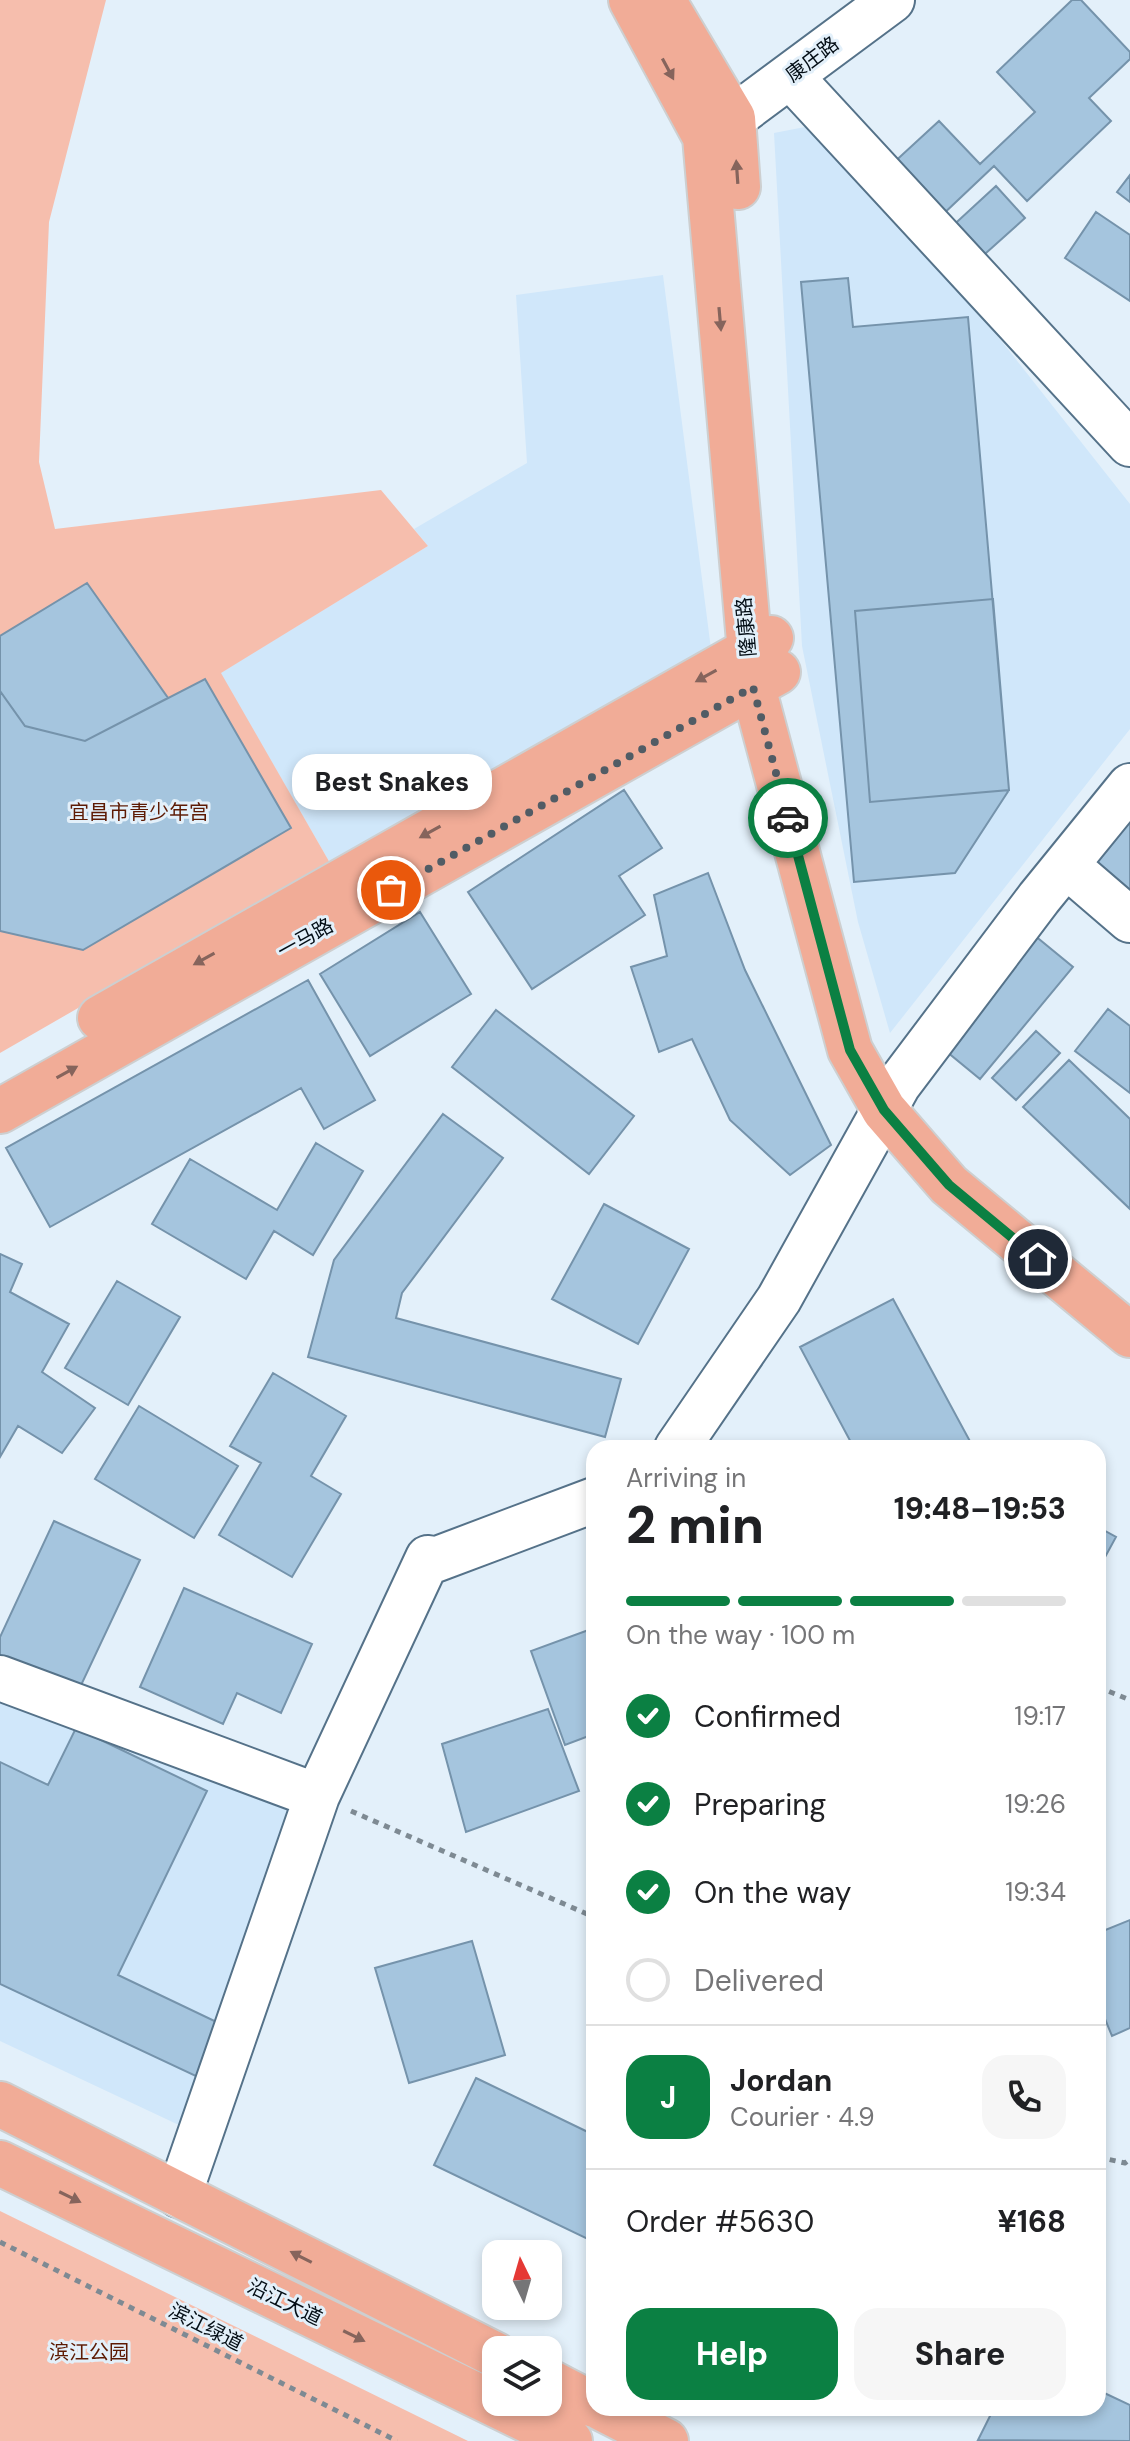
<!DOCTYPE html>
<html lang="en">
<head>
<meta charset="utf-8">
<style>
  :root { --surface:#fff; --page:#f6f6f6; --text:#202124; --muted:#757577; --line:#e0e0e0; --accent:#0b8043 }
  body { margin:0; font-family:"DM Sans","Noto Sans SC",sans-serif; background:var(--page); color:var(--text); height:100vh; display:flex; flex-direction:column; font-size:30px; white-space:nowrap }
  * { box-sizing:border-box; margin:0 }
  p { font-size:26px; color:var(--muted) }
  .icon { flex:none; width:44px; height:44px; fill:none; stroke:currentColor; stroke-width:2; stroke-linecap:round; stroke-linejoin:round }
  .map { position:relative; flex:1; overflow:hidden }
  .sheet { position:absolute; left:586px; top:1440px; width:520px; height:976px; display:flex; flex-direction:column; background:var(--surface); border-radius:24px; box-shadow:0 4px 12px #0003 }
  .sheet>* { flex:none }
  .needle { width:52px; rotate:355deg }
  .fabs { position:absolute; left:482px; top:2240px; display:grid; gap:16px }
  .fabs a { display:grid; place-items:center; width:80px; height:80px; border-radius:16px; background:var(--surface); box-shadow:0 4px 12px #0003; font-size:40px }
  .pin { position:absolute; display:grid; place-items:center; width:68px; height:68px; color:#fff; margin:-34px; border:4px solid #fff; border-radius:50%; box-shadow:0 2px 8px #0007 }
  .courier { position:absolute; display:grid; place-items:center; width:80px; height:80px; margin:-40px; border:6px solid #0b8043; border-radius:50%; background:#fff; color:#222; box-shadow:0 2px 10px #0007 }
  .bubble { position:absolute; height:56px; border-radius:24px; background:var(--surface); box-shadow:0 4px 12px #0003; font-size:26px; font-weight:800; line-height:56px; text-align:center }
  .headline em { font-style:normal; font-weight:800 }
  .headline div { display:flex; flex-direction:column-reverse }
  .headline { display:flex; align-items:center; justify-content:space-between; height:136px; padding:0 40px }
  h1 { font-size:52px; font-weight:800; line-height:60px }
  .bar { display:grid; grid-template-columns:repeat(4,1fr); gap:12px 8px; align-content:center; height:96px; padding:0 40px }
  .bar i { height:10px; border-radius:6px; background:var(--line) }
  .bar .current { background:var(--accent) }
  .bar p { grid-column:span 4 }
  .line { display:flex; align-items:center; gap:20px; padding:0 40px; border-top:2px solid var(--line) }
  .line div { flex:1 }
  .round { display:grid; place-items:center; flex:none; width:84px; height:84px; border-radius:24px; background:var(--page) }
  ol { padding:0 40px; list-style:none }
  li { display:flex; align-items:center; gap:24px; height:88px }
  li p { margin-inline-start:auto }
  li .icon { padding:8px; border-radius:50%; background:var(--accent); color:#fff; stroke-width:4 }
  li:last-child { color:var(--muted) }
  li i { width:44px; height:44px; border:4px solid var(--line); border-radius:50% }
  .button { display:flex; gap:16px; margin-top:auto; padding:16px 40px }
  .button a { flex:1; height:92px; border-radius:24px; background:var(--accent); color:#fff; font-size:32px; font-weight:800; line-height:92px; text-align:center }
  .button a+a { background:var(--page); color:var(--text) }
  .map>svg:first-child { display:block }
  .built { fill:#d0e7fa }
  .green { fill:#f6bead }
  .building { fill:#a5c5de; stroke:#7593ab; stroke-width:2 }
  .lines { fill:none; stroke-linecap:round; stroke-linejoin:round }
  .minor-casing { stroke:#557289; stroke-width:48 }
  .major-casing { stroke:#cdcfd0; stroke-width:48 }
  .path { stroke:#7e8a93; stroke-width:5; stroke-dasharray:6 6; stroke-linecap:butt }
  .minor { stroke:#fff; stroke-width:44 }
  .major { stroke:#f1ac97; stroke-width:44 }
  .oneway { fill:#86645c }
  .done { stroke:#515c65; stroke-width:8; stroke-dasharray:0 14.4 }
  .route { stroke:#0b8043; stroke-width:10 }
  .labels { text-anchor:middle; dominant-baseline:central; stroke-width:6; stroke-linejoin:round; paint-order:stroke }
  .street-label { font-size:20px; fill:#030d15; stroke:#e3f0fa }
  .park-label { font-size:20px; fill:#5d1a03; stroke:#e3f0fa }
</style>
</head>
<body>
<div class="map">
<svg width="1130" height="2441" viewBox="0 0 1130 2441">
  <rect width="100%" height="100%" fill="#e3f0fa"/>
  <!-- built -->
  <path class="built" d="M 810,126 L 917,234 L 1130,504 L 1130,729 L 890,1033 L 858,922 L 802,646 L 774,133 Z
    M 663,275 L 711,649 L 330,863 L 220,673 L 428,546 L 414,529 L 527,463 L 516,295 Z
    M 0,1697 L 292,1802 L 181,2126 L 0,2041 Z"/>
  <!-- green -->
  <path class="green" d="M 0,0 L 106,0 L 49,222 L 39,462 L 55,529 L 381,490 L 428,546 L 221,673 L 330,863 L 0,1053 Z
    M 0,2211 L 468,2441 L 0,2441 Z"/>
  <!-- building -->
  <path class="building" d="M 1072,0 L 1081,0 L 1130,52 L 1130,59 L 1089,98 L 1111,121 L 1027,201 L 994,166 L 939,218 L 890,166 L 939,121 L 980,164 L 1035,112 L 997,72 Z
    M 1130,175 L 1130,202 L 1117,192 Z
    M 996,186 L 1025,218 L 976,262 L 947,231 Z
    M 1096,212 L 1130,235 L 1130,301 L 1065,258 Z
    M 848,278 L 853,327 L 968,317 L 1009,790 L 955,873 L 854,882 L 801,282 Z
    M 87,583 L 168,698 L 85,741 L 25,726 L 0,691 L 0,636 Z
    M 993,599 L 1009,790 L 870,802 L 855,611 Z
    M 205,679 L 291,828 L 83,950 L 0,931 L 0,691 L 25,726 L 85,741 Z
    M 624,790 L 662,848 L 619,876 L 645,915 L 532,989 L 468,892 Z
    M 1130,814 L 1130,888 L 1118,901 L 1080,866 Z
    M 708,873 L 745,970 L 831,1145 L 790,1175 L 730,1120 L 692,1039 L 659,1052 L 631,967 L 667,956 L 654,895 Z
    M 420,912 L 471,994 L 370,1056 L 320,974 Z
    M 1028,930 L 1073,967 L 980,1079 L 935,1042 Z
    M 308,980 L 375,1100 L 324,1129 L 301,1088 L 50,1227 L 6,1148 Z
    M 1108,1009 L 1130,1026 L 1130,1093 L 1075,1051 Z
    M 496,1010 L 634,1116 L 589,1174 L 452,1067 Z
    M 1036,1031 L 1060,1053 L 1016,1100 L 992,1078 Z
    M 1069,1060 L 1130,1119 L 1130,1209 L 1023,1107 Z
    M 443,1114 L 503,1158 L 402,1293 L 396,1318 L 621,1379 L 605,1437 L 308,1357 L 334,1260 Z
    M 316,1143 L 363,1171 L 313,1255 L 274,1231 L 246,1279 L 152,1224 L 190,1159 L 277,1210 Z
    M 604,1204 L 689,1249 L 638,1344 L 552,1299 Z
    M 0,1254 L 22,1264 L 10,1292 L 69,1324 L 42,1372 L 95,1408 L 62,1453 L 18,1426 L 0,1457 Z
    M 117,1281 L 180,1317 L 128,1405 L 65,1368 Z
    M 893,1299 L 972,1445 L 965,1448 L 854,1448 L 800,1347 Z
    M 273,1373 L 346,1416 L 311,1476 L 341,1494 L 292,1577 L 219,1535 L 261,1463 L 230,1446 Z
    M 139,1406 L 238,1466 L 194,1538 L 95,1479 Z
    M 54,1521 L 140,1560 L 75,1698 L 0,1664 L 0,1637 Z
    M 1098,1527 L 1116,1537 L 1098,1570 Z
    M 184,1588 L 312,1644 L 281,1713 L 237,1693 L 223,1724 L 140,1687 Z
    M 594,1628 L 594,1734 L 565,1745 L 531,1651 Z
    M 548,1709 L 579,1791 L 466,1832 L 442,1744 Z
    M 76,1728 L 207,1791 L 118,1975 L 225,2026 L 200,2078 L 0,1984 L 0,1762 L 48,1785 Z
    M 1130,1920 L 1130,2028 L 1112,2036 L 1098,2002 L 1098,1933 Z
    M 472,1941 L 505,2055 L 409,2083 L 375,1968 Z
    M 476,2078 L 594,2135 L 594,2242 L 434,2165 Z
    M 1098,2390 L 1130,2405 L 1130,2441 L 978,2440 L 994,2408 L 1098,2408 Z"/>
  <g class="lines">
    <defs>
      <path id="minor" d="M 790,76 L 1130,444
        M 733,118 L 892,0
        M 1066,865 L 1130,920
        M 677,1448 L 779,1299 L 898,1085 L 1039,898 L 1130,786
        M 0,1678 L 317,1796
        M 179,2195 L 317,1796 L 428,1558 L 432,1561 L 594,1500"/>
      <path id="major" d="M 631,0 L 705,137 L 753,687 L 850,1050 L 884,1110 L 949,1185 L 1130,1335
        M 663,0 L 733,118 L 738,187
        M 100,1018 L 771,638
        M 0,1111 L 778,672
        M 0,2104 L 496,2355
        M 0,2163 L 570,2441
        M 548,2381 L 594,2405
        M 601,2408 L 666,2441"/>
    </defs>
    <!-- minor casing -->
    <use href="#minor" class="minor-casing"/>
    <!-- major casing -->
    <use href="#major" class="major-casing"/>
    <!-- path -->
    <path class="path" d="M 1098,1687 L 1130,1700
      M 351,1811 L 594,1917
      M 1098,2157 L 1125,2163 L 1130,2159
      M 0,2242 L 397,2441"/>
    <!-- minor -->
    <use href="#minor" class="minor"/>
    <!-- major -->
    <use href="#major" class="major"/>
  </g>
  <!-- one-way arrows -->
  <defs><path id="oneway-solid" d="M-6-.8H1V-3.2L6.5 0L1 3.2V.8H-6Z" transform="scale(2)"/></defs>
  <g class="oneway">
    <use href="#oneway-solid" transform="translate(668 69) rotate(62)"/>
    <use href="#oneway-solid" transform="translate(737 172) rotate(-94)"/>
    <use href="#oneway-solid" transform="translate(720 319) rotate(85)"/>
    <use href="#oneway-solid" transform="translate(706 676) rotate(151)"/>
    <use href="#oneway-solid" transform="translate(430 832) rotate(151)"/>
    <use href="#oneway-solid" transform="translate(204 959) rotate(151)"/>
    <use href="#oneway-solid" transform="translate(67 1072) rotate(-29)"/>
    <use href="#oneway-solid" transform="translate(70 2197) rotate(26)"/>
    <use href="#oneway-solid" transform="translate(301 2257) rotate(-153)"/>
    <use href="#oneway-solid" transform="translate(354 2336) rotate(26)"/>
  </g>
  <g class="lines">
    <!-- done -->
    <path class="done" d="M 391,890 L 753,687 L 788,818"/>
    <!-- route -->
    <path class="route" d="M 788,818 L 850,1050 L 884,1110 L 949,1185 L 1038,1259"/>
  </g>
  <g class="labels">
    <!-- street labels -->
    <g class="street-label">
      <text transform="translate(812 59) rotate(-37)">康庄路</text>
      <text transform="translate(746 627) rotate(-95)">隆康路</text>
      <text transform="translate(305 938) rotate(-29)">一马路</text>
      <text transform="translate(285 2302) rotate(26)">沿江大道</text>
      <text transform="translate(206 2327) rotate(27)">滨江绿道</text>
    </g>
    <!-- park labels -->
    <g class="park-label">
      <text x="139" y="812">宜昌市青少年宫</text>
      <text x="89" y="2352">滨江公园</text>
    </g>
  </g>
</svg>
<div class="fabs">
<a><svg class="needle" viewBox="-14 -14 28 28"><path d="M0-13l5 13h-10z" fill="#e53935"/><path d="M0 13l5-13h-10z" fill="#757577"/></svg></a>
<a><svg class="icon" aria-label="layers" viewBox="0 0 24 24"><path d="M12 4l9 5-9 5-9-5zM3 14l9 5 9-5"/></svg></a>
</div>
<div class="pin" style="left:391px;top:890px;background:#ea580c"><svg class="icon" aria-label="bag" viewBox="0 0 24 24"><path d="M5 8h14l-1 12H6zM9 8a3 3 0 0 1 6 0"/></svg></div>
<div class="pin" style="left:1038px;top:1259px;background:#1f2937"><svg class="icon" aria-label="home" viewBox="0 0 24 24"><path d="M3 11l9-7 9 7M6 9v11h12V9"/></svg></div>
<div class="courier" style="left:788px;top:818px"><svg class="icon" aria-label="car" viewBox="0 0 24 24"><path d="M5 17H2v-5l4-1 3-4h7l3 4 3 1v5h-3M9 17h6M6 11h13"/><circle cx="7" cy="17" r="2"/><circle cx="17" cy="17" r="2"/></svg></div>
<div class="bubble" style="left:292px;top:754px;width:200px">Best Snakes</div>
<section class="sheet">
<div class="headline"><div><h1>2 min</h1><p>Arriving in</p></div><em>19:48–19:53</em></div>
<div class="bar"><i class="current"></i><i class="current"></i><i class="current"></i><i></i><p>On the way · 100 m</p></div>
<ol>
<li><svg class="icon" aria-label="check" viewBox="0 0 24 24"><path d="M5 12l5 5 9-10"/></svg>Confirmed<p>19:17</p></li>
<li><svg class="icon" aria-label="check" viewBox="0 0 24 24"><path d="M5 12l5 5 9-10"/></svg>Preparing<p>19:26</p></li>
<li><svg class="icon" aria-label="check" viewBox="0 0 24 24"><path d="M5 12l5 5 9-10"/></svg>On the way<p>19:34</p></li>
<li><i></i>Delivered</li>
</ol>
<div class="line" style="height:144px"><b class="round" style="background:var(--accent);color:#fff">J</b><div><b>Jordan</b><p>Courier · 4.9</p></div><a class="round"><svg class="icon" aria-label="phone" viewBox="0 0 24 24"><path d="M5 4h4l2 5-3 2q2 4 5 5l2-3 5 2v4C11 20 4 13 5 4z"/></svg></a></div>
<div class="line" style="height:104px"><div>Order #5630</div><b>¥168</b></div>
<div class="button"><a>Help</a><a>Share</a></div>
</section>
</div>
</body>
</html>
